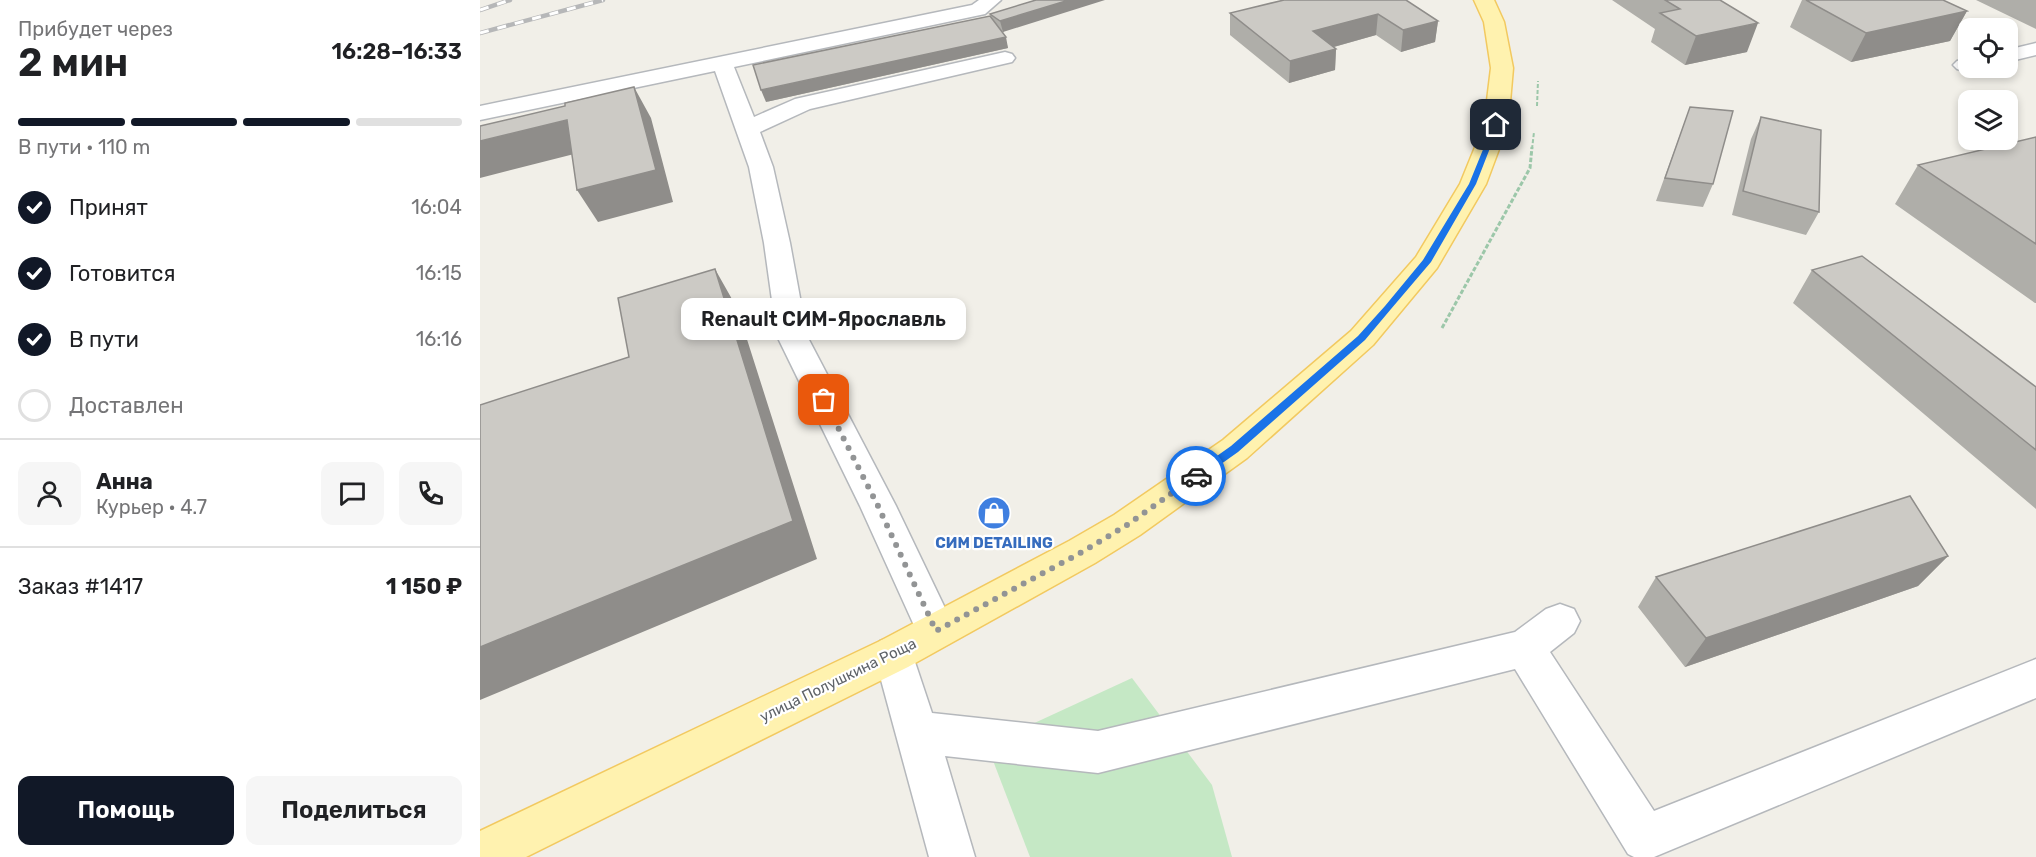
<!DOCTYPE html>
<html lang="ru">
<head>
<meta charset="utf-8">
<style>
  :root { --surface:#fff; --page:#f6f6f6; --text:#202124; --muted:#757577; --line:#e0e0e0; --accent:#111827 }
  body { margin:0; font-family:Rubik,sans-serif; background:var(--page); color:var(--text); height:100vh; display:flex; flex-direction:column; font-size:22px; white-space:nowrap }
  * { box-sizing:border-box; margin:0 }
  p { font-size:20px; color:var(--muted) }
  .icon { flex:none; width:33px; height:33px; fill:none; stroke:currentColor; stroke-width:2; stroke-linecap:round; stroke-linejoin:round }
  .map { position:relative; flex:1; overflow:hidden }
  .side { display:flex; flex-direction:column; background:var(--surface); width:480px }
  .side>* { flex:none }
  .controls { position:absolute; left:1478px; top:18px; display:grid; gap:12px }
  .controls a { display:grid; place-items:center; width:60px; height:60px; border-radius:12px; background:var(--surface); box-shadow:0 3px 9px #0003; font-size:30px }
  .pin { position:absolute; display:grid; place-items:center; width:51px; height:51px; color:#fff; margin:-26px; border-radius:12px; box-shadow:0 3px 9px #0006 }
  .courier { position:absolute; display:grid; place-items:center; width:60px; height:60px; margin:-30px; border:4px solid #1a73e8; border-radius:50%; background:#fff; color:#222; box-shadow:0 2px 8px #0007 }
  .bubble { position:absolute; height:42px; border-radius:12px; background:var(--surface); box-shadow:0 3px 9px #0003; font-size:20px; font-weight:600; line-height:42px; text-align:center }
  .overview em { font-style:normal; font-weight:600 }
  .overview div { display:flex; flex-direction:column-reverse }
  .overview { display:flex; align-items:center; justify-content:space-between; height:102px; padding:0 18px }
  h1 { font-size:39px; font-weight:600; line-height:45px }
  .bar { display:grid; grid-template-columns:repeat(4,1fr); gap:9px 6px; align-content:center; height:72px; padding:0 18px }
  .bar i { height:8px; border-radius:4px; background:var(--line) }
  .bar .on { background:var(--accent) }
  .bar p { grid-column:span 4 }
  .line { display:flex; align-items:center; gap:15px; padding:0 18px; border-top:2px solid var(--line) }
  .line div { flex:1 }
  .round { display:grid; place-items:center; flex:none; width:63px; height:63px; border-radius:12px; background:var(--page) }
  ol { padding:0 18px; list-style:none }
  li { display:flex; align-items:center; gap:18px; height:66px }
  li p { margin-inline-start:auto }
  li .icon { padding:6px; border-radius:50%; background:var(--accent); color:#fff; stroke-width:4 }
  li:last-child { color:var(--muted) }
  li i { width:33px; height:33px; border:3px solid var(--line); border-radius:50% }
  .action { display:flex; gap:12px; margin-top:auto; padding:12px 18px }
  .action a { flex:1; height:69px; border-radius:12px; background:var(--accent); color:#fff; font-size:24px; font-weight:600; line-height:69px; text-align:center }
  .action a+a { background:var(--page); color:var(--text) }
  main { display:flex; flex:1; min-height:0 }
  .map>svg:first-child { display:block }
  .green { fill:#c5e8c5 }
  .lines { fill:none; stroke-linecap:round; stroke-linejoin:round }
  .minor-casing { stroke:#b5b8bc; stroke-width:3 }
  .major-casing { stroke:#f2c960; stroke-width:3 }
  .path-far1 { stroke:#9cc7a9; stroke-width:2; stroke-dasharray:4 2; stroke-linecap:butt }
  .path { stroke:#9cc7a9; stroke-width:3; stroke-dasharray:4.5 2; stroke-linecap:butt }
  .minor { fill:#fff; fill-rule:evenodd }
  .major { fill:#fff2af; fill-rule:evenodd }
  .rail-casing { stroke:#b6b7b8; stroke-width:4.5 }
  .rail { stroke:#fff; stroke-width:3; stroke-dasharray:9; stroke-linecap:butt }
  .wall { fill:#afaea9 }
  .shaded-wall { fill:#8f8d8a }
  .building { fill:#cccac5; stroke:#8f8d8a; stroke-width:1.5 }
  .route { fill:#1a73e8 }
  .done { stroke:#929495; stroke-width:6; stroke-dasharray:0 10.8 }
  .labels { text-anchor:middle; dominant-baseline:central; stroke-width:4.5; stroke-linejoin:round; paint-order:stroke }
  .shop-label { font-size:15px; font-weight:bold; fill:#366cbe; stroke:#fff }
  .street-label { font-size:15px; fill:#5f6368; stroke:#fff }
</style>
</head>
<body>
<main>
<section class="side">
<div class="overview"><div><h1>2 мин</h1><p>Прибудет через</p></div><em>16:28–16:33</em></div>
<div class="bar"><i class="on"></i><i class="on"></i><i class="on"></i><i></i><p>В пути · 110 m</p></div>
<ol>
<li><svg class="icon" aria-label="check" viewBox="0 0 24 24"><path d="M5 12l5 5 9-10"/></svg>Принят<p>16:04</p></li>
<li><svg class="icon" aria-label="check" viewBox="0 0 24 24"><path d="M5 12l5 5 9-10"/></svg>Готовится<p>16:15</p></li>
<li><svg class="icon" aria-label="check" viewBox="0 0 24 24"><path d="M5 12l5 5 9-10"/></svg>В пути<p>16:16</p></li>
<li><i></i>Доставлен</li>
</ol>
<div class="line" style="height:108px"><a class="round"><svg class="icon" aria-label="person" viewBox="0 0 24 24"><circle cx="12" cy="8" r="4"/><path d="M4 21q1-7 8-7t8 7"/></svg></a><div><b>Анна</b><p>Курьер · 4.7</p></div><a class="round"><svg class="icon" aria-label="chat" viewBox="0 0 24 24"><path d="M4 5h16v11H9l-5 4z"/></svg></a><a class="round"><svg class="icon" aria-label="phone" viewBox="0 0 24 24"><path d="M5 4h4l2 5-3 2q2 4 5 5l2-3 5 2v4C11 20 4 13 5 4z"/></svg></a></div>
<div class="line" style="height:78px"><div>Заказ #1417</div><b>1 150 ₽</b></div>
<div class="action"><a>Помощь</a><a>Поделиться</a></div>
</section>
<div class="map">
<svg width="1556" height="857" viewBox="0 0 1556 857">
  <rect width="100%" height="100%" fill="#f1efe8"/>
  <!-- green -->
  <path class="green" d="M 652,678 L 732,785 L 752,857 L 550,857 L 507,745 Z"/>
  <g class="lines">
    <defs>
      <path id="minor" d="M 499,0 L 521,0 L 505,14 L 254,67 L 274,117 L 315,99 L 525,52 L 532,54 L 535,58 L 532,62 L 330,109 L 280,132 L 293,167 L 310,243 L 327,336 L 416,506 L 476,631 L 470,643 L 456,649 L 442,643 L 380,506 L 297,336 L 284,243 L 269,167 L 235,71 L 0,120 L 0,106 L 492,5 Z
        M 1556,43 L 1556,55 L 1527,62 L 1527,50 Z
        M 1488,58 L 1488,68 L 1495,68 L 1484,71 L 1477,69 L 1473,65 L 1477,61 Z
        M 1080,604 L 1094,609 L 1100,621 L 1094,633 L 1070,652 L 1174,811 L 1556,659 L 1556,698 L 1174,857 L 1154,857 L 1148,854 L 1035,669 L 618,773 L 465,756 L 495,857 L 449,857 L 394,654 L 400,641 L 414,636 L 428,641 L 452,713 L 618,731 L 1035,632 L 1066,609 Z"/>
      <path id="major" d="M 994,0 L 1014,0 L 1024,22 L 1033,68 L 1028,125 L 1006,184 L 957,268 L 893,345 L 767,458 L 660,535 L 615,563 L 428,667 L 46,857 L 0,857 L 0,831 L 400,641 L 589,541 L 634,515 L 743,440 L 871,331 L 936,257 L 980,184 L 1004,125 L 1011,68 L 1004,22 Z"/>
    </defs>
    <!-- minor casing -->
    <use href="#minor" class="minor-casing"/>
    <!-- major casing -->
    <use href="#major" class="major-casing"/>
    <!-- path-far1 -->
    <path class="path-far1" d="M 1057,106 L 1058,81
      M 1052,149 L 1054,132"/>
    <!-- path -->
    <path class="path" d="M 962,328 L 1050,168 L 1052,147"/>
    <!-- minor -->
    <use href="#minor" class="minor"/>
    <!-- major -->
    <use href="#major" class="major"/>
    <defs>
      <path id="rail" d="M 0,10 L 30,0
        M 0,33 L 123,0"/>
    </defs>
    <!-- rail casing -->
    <use href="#rail" class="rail-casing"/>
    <!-- rail -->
    <use href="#rail" class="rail"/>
  </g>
  <!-- wall -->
  <path class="wall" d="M 556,0 L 523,32 L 528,48 L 286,102 L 511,16 L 510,14 Z
    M 804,0 L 958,21 L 955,42 L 921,52 L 896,35 L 854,47 L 856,49 L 855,70 L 809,83 L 750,35 L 750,13 Z
    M 1132,0 L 1240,0 L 1267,52 L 1205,65 L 1171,42 L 1175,29 Z
    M 1322,0 L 1463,0 L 1487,11 L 1470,41 L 1371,62 L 1310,27 Z
    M 1496,0 L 1556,0 L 1556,29 Z
    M 1210,107 L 1233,184 L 1223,207 L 1176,201 Z
    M 1281,117 L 1339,212 L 1326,235 L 1252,215 L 1271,139 Z
    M 1556,137 L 1556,303 L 1555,303 L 1415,204 L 1438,165 Z
    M 1332,270 L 1556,387 L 1556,509 L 1313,303 Z
    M 1468,556 L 1438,586 L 1205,667 L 1158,607 L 1176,577 Z"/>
  <!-- shaded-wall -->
  <path class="shaded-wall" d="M 589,0 L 625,0 L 523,32 L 520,21 Z
    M 1487,11 L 1470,41 L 1371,62 L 1386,33 Z
    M 898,14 L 896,35 L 832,53 L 833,31 Z
    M 958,21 L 955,42 L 921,52 L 923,30 Z
    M 1278,23 L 1267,52 L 1205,65 L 1216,36 Z
    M 526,37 L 528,48 L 286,102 L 281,90 Z
    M 856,49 L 855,70 L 809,83 L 810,61 Z
    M 154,87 L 171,118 L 193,202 L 118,222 L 97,190 Z
    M 87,120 L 106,151 L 0,178 L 0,141 Z
    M 235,269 L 257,308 L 337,559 L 0,700 L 0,647 Z
    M 1468,556 L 1438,586 L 1205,667 L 1226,638 Z"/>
  <!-- building -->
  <path class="building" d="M 556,0 L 589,0 L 520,21 L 510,14 Z
    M 804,0 L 926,0 L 958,21 L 923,30 L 898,14 L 833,31 L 856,49 L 810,61 L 750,13 Z
    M 1185,0 L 1240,0 L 1278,23 L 1216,36 L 1180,13 L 1200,9 Z
    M 1326,0 L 1463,0 L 1487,11 L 1386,33 Z
    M 510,16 L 526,37 L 281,90 L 273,65 Z
    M 154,87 L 176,170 L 97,190 L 87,120 L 0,141 L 0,126 L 85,106 L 85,103 Z
    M 1210,107 L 1253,111 L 1233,184 L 1185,178 Z
    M 1281,117 L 1341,130 L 1339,212 L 1263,191 Z
    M 1556,137 L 1556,244 L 1438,165 Z
    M 1382,256 L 1556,387 L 1556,450 L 1332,270 Z
    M 235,269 L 313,521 L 0,647 L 0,405 L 149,357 L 138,298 Z
    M 1430,496 L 1468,556 L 1226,638 L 1176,577 Z"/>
  <!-- route -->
  <path class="route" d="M 1016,123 L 1019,125 L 996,184 L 951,262 L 911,309 L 885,340 L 758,452 L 720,479 L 713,479 L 713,473 L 751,446 L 878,336 L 905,306 L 943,260 L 989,184 L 1013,125 Z"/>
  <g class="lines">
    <!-- done -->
    <path class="done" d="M 344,400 L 398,506 L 456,631 L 602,552 L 647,525 L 716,476"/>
  </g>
  <!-- icons -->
  <defs>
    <symbol id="shop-disc" viewBox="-11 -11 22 22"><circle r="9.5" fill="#3f7fe0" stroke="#fff"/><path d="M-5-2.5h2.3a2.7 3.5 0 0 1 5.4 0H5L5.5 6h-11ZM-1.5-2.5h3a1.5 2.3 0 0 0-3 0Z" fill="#fff"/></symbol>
  </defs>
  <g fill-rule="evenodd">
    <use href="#shop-disc" x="495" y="494" width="38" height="38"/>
  </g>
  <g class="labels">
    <!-- shop labels -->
    <g class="shop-label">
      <text x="514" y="543">СИМ DETAILING</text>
    </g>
    <!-- street labels -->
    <g class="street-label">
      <text transform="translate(358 680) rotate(-26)">улица Полушкина Роща</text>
    </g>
  </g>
</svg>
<div class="controls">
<a><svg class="icon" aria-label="locate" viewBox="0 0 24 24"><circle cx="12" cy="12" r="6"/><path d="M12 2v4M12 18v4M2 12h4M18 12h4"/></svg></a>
<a><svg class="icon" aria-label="layers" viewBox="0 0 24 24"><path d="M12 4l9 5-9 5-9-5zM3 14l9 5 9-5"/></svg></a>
</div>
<div class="pin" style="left:344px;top:400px;background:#ea580c"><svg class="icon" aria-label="bag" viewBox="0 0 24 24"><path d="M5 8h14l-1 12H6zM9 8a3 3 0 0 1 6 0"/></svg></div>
<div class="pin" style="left:1016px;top:125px;background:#1f2937"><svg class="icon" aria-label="home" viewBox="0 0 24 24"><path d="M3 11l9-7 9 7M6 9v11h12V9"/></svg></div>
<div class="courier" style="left:716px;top:476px"><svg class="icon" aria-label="car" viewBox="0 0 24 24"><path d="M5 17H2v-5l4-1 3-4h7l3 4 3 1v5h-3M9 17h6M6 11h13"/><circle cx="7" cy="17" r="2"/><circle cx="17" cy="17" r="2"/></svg></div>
<div class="bubble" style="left:201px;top:298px;width:285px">Renault СИМ-Ярославль</div>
</div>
</main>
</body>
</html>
